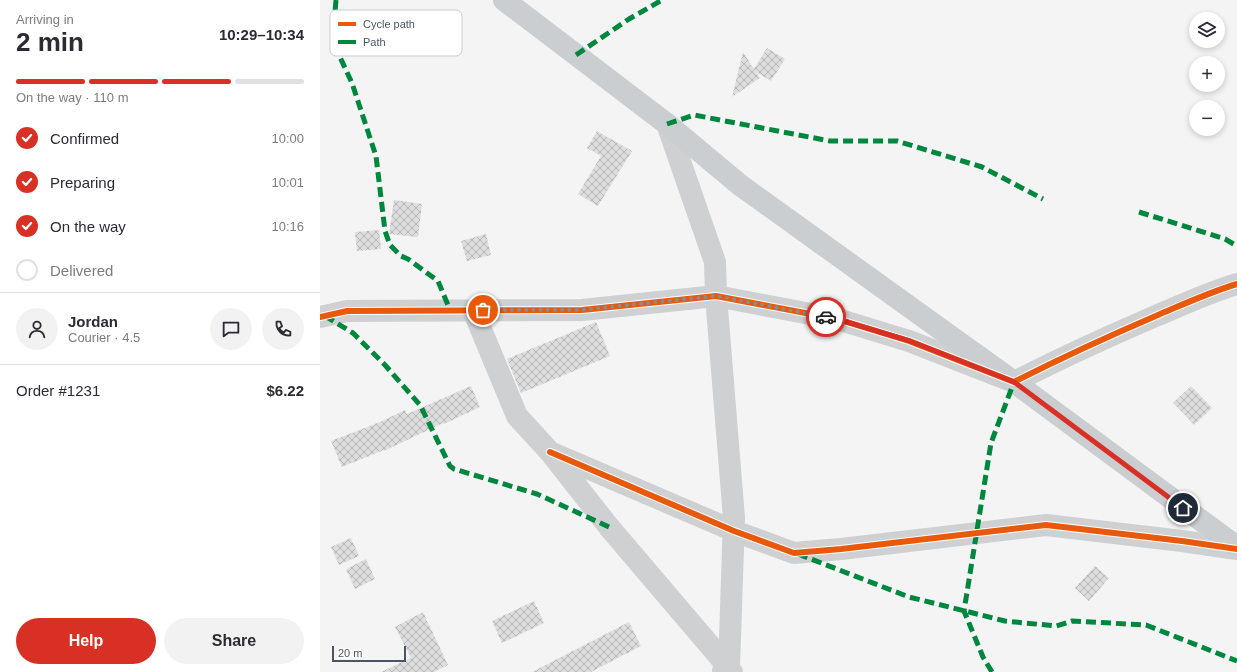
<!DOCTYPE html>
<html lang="en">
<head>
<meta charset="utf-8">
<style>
  :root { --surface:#fff; --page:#f2f2f3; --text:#2b2b33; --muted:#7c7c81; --line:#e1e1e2; --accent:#d93025 }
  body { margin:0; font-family:Arial,sans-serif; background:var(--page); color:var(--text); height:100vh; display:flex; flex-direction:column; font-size:15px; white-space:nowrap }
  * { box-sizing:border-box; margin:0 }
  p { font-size:13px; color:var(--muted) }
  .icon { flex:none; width:22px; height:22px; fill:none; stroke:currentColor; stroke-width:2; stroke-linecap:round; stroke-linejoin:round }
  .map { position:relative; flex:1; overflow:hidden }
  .sheet { display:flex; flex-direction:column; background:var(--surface); width:320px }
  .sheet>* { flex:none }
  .tools { position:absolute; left:869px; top:12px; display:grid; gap:8px }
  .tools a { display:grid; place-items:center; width:36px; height:36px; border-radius:50%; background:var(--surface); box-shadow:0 2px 6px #0003; font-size:20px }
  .scale { position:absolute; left:12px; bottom:10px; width:74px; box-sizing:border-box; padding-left:4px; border:2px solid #4a5661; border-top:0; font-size:11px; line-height:14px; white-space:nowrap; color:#4a5661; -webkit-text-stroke:3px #fff; paint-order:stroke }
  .pin { position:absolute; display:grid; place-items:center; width:34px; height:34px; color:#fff; margin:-17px; border:2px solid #fff; border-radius:50%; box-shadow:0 1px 4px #0007 }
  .courier { position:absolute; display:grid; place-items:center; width:40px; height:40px; margin:-20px; border:3px solid #d93025; border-radius:50%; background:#fff; color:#222; box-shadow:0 1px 5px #0007 }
  .head em { font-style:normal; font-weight:800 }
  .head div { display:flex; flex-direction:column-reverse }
  .head { display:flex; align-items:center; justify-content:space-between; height:68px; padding:0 16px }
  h1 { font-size:26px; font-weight:800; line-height:30px }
  .bar { display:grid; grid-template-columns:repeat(4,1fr); gap:6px 4px; align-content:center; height:48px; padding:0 16px }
  .bar i { height:5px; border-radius:3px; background:var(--line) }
  .bar .on { background:var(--accent) }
  .bar p { grid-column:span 4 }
  .line { display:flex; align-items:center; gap:10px; padding:0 16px; border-top:1px solid var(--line) }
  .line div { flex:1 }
  .round { display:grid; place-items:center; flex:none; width:42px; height:42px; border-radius:21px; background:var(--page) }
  ol { padding:0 16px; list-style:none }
  li { display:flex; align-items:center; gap:12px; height:44px }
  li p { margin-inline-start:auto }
  li .icon { padding:4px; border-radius:50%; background:var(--accent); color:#fff; stroke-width:4 }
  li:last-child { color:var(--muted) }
  li i { width:22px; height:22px; border:2px solid var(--line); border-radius:50% }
  .button { display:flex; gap:8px; margin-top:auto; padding:8px 16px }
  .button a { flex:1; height:46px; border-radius:24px; background:var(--accent); color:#fff; font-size:16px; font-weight:800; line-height:46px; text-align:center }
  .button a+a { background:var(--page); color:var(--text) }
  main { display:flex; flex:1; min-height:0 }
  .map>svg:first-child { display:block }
  .building { fill:url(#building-cross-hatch) }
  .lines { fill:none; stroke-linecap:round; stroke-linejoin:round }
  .minor { stroke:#ced0d2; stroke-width:22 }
  .major { stroke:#caced1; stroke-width:22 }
  .quiet { stroke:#00873e; stroke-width:5; stroke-dasharray:10 5; stroke-linecap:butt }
  .cycleway-casing { stroke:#fff; stroke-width:8 }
  .cycleway { stroke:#e8590c; stroke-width:6 }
  .done { stroke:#868d94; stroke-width:4; stroke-dasharray:0 7.2 }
  .route { stroke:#d93025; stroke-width:5 }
  .key { fill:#fff; stroke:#c9ccd0; stroke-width:1 }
  .key-label { font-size:11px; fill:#4a5661 }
</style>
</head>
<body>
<main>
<section class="sheet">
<div class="head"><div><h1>2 min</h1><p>Arriving in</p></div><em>10:29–10:34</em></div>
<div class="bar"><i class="on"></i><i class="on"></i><i class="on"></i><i></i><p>On the way · 110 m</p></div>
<ol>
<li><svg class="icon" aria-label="check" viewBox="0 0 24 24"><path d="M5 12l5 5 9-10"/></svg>Confirmed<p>10:00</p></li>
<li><svg class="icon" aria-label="check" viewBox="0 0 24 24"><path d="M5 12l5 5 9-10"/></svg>Preparing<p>10:01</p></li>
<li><svg class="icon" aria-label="check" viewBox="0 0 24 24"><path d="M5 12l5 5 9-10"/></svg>On the way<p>10:16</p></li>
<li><i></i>Delivered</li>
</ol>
<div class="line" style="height:72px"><a class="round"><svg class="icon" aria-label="person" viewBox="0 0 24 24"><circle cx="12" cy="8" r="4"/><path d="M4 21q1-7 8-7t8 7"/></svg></a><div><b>Jordan</b><p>Courier · 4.5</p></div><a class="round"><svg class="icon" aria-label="chat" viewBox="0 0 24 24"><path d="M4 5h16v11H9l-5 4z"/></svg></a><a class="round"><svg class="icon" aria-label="phone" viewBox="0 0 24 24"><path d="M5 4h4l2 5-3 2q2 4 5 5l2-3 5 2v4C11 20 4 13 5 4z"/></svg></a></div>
<div class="line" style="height:52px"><div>Order #1231</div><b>$6.22</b></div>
<div class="button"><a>Help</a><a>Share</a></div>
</section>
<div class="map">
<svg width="917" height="672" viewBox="0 0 917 672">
  <defs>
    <pattern id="building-cross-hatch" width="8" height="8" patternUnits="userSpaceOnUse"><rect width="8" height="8" fill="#ddddde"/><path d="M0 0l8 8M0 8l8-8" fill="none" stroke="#b5b6b7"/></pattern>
  </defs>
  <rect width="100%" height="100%" fill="#f4f4f4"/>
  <!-- building -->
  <path class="building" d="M 447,48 L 465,59 L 451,81 L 436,72 L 440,78 L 412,97 L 423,52 L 434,69 Z
    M 277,131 L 312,151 L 278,206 L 258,194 L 281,156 L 267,148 Z
    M 74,200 L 102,204 L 98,237 L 69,234 Z
    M 59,230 L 61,249 L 37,251 L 35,232 Z
    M 166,234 L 171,255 L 147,261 L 141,241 Z
    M 276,322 L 290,356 L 201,393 L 187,359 Z
    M 151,386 L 160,407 L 124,424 L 123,423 L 64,451 L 64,450 L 22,467 L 11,441 L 60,422 L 85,410 L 87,414 Z
    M 871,386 L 892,408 L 874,425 L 853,403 Z
    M 31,538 L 39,556 L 19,565 L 11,547 Z
    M 46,559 L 55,579 L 35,589 L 26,569 Z
    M 775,566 L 789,578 L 769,601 L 755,588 Z
    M 214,601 L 224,623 L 182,643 L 172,621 Z
    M 103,612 L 128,665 L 114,672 L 61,672 L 91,658 L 75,627 Z
    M 309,622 L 321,646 L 271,672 L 212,672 Z"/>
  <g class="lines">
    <!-- minor -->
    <path class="minor" d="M 347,124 L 395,262 L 396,296 L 414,518 L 409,668 L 412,672
      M 153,310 L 197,416 L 230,452 L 289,527 L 409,668 L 403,671
      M 0,317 L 27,311 L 262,310 L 396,296 L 517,319 L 589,341 L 694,382 C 741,358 789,336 838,315 C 864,304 890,292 917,284
      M 230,452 L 414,531 L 474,553 L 521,549 L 726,525 L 862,541 L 917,549"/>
    <!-- major -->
    <path class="major" d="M 184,0 L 347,124 L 420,185 L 694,382 L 917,547"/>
    <!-- quiet -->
    <path class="quiet" d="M 16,0 L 13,36 L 19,55 L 32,83 L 56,156 L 65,231 L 70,245 L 81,256 L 88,259 L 118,281 L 130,310
      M 256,55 L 309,19 L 342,0
      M 347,124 L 374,115 L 510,141 L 577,141 L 662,167 L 723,199
      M 819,212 L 905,239 L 917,246
      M 5,316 L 33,333 L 65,365 L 100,405 L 130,466 L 134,469 L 217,494 L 289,527
      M 478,554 L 589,597 L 685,621 L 736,626 L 752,621 L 826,625 L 917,661
      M 672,672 L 663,657 L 644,611 L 671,443 L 694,382"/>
    <defs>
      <path id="cycleway" d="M 0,317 L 27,311 L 262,310 L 396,296 L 517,319 L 589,341 L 694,382 C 741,358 789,336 838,315 C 864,304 890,292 917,284
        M 230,452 L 414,531 L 474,553 L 521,549 L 726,525 L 862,541 L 917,549"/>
    </defs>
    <!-- cycleway casing -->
    <use href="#cycleway" class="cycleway-casing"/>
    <!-- cycleway -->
    <use href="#cycleway" class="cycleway"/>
  </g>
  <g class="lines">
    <!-- done -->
    <path class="done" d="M 163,310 L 262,310 L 396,296 L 506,317"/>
    <!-- route -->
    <path class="route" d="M 506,317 L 517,319 L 590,341 L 694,382 L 863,508"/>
  </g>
  <!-- legend -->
  <rect x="10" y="10" width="132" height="46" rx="6" class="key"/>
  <rect x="18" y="22" width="18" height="4" fill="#e8590c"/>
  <rect x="18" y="40" width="18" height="4" fill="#00873e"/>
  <g class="key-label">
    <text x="43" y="28">Cycle path</text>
    <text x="43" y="46">Path</text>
  </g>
</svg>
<div class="tools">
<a><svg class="icon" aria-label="layers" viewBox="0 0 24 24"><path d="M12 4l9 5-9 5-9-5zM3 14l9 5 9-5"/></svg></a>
<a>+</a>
<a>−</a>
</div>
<div class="scale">20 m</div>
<div class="pin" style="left:163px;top:310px;background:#ea580c"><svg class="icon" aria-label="bag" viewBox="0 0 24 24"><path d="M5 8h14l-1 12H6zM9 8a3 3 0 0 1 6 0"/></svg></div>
<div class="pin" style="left:863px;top:508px;background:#1f2937"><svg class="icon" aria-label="home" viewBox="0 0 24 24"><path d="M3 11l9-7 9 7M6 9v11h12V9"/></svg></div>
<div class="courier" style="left:506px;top:317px"><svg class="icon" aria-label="car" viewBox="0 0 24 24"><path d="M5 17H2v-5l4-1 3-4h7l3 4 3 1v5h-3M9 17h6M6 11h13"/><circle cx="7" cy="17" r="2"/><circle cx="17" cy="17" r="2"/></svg></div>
</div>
</main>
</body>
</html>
